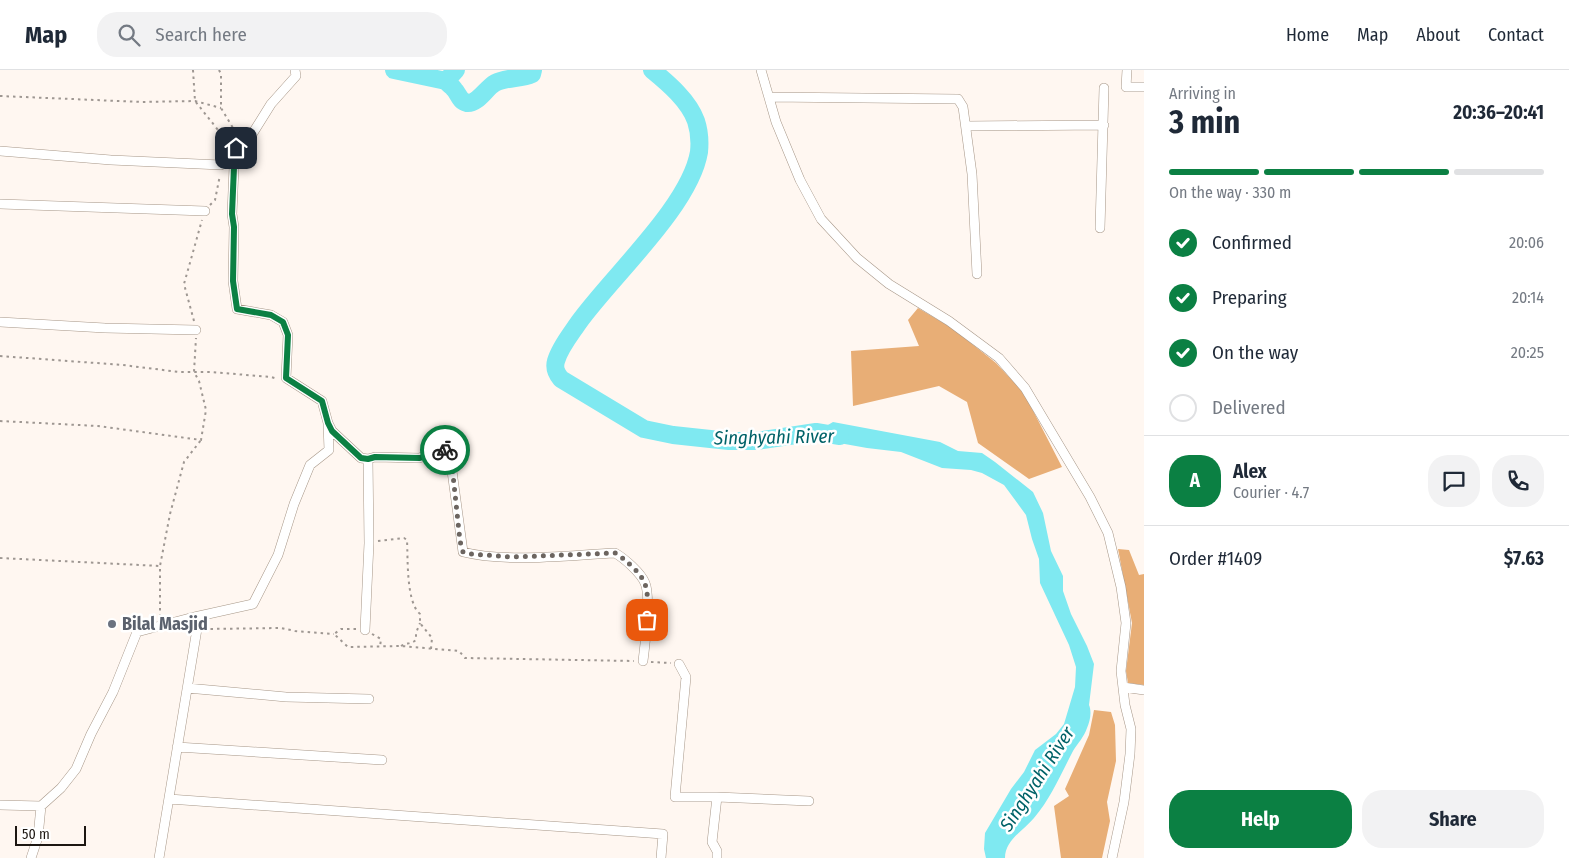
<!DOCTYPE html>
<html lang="en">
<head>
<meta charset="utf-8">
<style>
  :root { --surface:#fff; --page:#f2f2f3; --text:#1f2937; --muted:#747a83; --line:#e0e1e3; --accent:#0b8043 }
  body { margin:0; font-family:"Fira Sans Condensed",sans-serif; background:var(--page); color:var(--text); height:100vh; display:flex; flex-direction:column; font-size:19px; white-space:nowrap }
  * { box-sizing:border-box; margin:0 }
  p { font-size:16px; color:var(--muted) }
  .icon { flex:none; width:28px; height:28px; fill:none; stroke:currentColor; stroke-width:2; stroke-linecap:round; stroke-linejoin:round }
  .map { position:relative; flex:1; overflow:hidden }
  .drawer { display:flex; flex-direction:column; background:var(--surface); width:425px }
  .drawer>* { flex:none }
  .scale { position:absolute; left:15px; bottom:12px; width:71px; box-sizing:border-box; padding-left:5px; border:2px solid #1d1712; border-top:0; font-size:14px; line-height:18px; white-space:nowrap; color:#1d1712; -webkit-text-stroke:4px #fff; paint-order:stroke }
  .pin { position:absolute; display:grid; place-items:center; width:42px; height:42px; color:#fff; margin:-21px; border-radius:10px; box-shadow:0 2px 8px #0006 }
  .courier { position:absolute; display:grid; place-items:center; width:50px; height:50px; margin:-25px; border:4px solid #0b8043; border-radius:50%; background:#fff; color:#222; box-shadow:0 1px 6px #0007 }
  .headline em { font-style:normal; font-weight:700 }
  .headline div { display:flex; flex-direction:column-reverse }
  .headline { display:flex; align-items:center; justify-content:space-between; height:85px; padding:0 25px }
  h1 { font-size:32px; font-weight:700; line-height:38px }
  .bar { display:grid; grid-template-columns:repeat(4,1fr); gap:8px 5px; align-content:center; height:60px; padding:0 25px }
  .bar i { height:6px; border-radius:4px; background:var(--line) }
  .bar .active { background:var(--accent) }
  .bar p { grid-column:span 4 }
  .line { display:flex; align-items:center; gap:12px; padding:0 25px; border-top:1px solid var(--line) }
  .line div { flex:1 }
  .round { display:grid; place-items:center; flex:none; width:52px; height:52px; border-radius:20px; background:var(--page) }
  ol { padding:0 25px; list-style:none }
  li { display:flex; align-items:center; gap:15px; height:55px }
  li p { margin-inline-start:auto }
  li .icon { padding:5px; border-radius:50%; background:var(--accent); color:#fff; stroke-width:4 }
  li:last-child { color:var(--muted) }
  li i { width:28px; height:28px; border:2px solid var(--line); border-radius:50% }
  .action { display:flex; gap:10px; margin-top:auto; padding:10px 25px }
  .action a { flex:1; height:58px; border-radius:20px; background:var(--accent); color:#fff; font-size:20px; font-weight:700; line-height:58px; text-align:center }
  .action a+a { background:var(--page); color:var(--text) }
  header { display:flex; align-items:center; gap:30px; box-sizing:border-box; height:70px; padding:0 25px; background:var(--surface); border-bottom:1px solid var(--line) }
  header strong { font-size:24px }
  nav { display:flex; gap:28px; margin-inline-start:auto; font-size:18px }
  .search { width:350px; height:45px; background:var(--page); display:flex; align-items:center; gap:12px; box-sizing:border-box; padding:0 18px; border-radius:20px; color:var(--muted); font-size:19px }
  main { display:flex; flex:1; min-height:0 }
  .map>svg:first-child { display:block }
  .forest { fill:#e8ae76 }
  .water { fill:#7fe9f1 }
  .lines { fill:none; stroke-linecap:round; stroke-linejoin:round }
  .river { stroke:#7fe9f1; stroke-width:18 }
  .street-casing { stroke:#a79788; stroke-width:10 }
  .path { stroke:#9e9792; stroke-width:2; stroke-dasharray:2.5 4; stroke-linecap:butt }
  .street { stroke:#fff; stroke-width:9 }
  .done { stroke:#6c6560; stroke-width:5; stroke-dasharray:0 9 }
  .route { stroke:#0b8043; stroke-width:6 }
  .worship-dot { fill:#6b7280; stroke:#fff; stroke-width:2 }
  .labels { text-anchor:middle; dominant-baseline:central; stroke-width:5; stroke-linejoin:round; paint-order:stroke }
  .worship-label { font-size:18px; font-weight:bold; fill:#5b616d; stroke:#fff; text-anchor:start }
  .water-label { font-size:19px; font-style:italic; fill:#006268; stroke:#fff }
</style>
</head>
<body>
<header>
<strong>Map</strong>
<div class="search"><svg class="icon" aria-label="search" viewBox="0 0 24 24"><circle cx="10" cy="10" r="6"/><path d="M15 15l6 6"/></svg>Search here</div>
<nav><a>Home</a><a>Map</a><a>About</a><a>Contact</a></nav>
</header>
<main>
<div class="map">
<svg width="1144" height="788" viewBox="0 0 1144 788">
  <rect width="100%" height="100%" fill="#fff7f1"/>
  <!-- forest -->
  <path class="forest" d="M 918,238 L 952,258 L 996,293 L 1024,323 L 1062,397 L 1029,409 L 978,373 L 967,332 L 939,316 L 853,336 L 851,281 L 919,276 L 908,250 Z
    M 1118,479 L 1129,480 L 1139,505 L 1144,504 L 1144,615 L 1128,613 L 1126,601 L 1132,553 Z
    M 1094,640 L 1111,642 L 1115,655 L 1116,691 L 1107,732 L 1110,751 L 1102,788 L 1061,788 L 1054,736 L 1069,726 L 1065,719 L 1089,665 Z"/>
  <!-- water -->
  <path class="water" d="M 833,352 L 940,372 L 958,381 L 982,383 L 995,392 L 1033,422 L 1043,443 L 1051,481 L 1063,506 L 1063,521 L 1071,544 L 1087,576 L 1094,594 L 1089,635 C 1092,642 1090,651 1087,658 C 1084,667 1078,673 1073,681 C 1061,704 1051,728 1034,748 C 1023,761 1005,770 1005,788 L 986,788 L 984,779 L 985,763 L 1011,719 L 1024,702 L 1035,680 L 1056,664 L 1064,654 L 1075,617 L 1076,597 L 1069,575 L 1040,513 L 1039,489 L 1032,469 L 1026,445 L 1004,415 L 982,403 L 971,400 L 942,398 L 901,382 L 867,378 L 828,371 L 816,362 Z"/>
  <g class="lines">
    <!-- river -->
    <path class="river" d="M 394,0 L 446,11 L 456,0
      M 652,0 C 668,13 689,31 696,51 C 699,60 700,72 699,82 C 690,136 612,206 579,252 C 571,264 560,277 556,291 C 554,298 556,303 561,309 L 644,359 L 673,365 L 729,371 L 756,371 L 816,362 L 840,366
      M 446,11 C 448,14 452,16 454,19 C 459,24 459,31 467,33 C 478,34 486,18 495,13 C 507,7 521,9 532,4 L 533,0"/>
    <defs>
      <path id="street" d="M 295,0 L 296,6 L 271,34 L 246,74 L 236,79 L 234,97 L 232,144 L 234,157 L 233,211 L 237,239 L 271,245 L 283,252 L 288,265 L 286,308 L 322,331 L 328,353 L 332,361 L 361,388 L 368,389 L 375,387 L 419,388 L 449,379 L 463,482 C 507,493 569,485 615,483 C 624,488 641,503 645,513 C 651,526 645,575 643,591
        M 761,0 L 776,52 L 800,110 L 821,149 L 857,188 L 889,214 L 949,251 L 999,288 L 1025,318 L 1090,427 L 1108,463 L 1121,517 L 1126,553 L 1121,601 L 1125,635 L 1131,659 L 1130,684 L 1124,732 L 1112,788
        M 1127,0 L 1126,17 L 1144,17
        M 769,27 L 958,29 L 963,37 L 972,104 L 977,204
        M 966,56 L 1104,55
        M 0,81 L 111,90 L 221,95
        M 0,134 L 205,141
        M 1100,158 L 1104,18
        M 0,252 L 105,258 L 196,260
        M 365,560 L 369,473 L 368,389
        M 679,594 L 686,607 L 675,727 L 717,727 L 712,772 L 717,781 L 717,788
        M 1123,617 L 1144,620
        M 187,618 L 286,627 L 369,629
        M 177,677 L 382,690
        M 717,727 L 809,731
        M 169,729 L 663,764 L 661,788
        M 0,735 L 41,736 L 61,718 L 76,699 L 91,664 L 113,622 L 137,562 L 190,548 L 253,534 L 278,485 L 294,434 L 310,395 L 329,380 L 328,354
        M 31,788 L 38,767 L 41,736
        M 159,788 L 197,559"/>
    </defs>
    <!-- street casing -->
    <use href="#street" class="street-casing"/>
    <!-- path -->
    <path class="path" d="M 193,0 L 195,31 L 222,65 L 221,85
      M 219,0 L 221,4 L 221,38 L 233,58 L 232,71
      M 0,26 L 142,32 L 195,31 L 221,38
      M 210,135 L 215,130 L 220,105
      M 194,251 L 184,214 L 202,150
      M 0,286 L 123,295 L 179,302 L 211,302 L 271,307 L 278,309
      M 0,351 L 98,356 L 201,370 L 206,340 L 199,311 L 194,302 L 196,268
      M 378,471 L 404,468 L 407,470 C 408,489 406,532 420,544 L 420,553 L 432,568 L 431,579
      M 0,488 L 160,496
      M 160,547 L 160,496 L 170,444 L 184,392 L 201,370
      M 204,559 L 281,558 L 295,561 L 334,564
      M 356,559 L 341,559 L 334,564 L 348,577 L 401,576 L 459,581 L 465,588 L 634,591
      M 372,564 L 381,569 L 380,577
      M 401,576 C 406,573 411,574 416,570 L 416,563 L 420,553
      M 651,592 L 671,593"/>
    <!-- street -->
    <use href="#street" class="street"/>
  </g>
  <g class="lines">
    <!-- done -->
    <path class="done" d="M 445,380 L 449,379 L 451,386 L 460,471 L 463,482 L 471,484 L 512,487 L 615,483 C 624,488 642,504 645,514 C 649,525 647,539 647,550"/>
    <!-- route -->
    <path class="route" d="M 236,78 L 234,97 L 232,144 L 234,157 L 233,211 L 237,239 L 271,245 L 283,252 L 288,265 L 286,308 L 322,331 L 328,353 L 332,361 L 361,388 L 368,389 L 375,387 L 420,388 L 445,380"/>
  </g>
  <!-- markers -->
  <circle class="worship-dot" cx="112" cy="554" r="5"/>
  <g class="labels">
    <!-- worship labels -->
    <g class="worship-label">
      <text x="122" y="554">Bilal Masjid</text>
    </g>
    <!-- water labels -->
    <g class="water-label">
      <text transform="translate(774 367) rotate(-1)">Singhyahi River</text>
      <text transform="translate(1037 709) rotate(-57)">Singhyahi River</text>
    </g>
  </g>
</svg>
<div class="scale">50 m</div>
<div class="pin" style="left:647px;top:550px;background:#ea580c"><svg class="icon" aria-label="bag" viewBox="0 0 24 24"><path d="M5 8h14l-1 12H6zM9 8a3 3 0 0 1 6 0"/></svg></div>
<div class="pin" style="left:236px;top:78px;background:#1f2937"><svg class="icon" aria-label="home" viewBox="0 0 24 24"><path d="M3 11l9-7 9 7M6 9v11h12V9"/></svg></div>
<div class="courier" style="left:445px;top:380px"><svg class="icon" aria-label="bike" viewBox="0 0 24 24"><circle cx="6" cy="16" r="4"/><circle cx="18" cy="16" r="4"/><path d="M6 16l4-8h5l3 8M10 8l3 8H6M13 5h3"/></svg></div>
</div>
<section class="drawer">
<div class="headline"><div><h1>3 min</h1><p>Arriving in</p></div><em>20:36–20:41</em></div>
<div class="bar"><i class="active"></i><i class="active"></i><i class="active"></i><i></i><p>On the way · 330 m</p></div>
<ol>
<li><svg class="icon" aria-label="check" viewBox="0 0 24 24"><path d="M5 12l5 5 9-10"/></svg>Confirmed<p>20:06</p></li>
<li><svg class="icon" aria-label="check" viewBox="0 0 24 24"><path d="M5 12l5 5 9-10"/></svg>Preparing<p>20:14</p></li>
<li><svg class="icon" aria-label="check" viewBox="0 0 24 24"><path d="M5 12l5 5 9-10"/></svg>On the way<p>20:25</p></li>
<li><i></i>Delivered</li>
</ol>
<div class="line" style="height:90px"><b class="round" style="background:var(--accent);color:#fff">A</b><div><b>Alex</b><p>Courier · 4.7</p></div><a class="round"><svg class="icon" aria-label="chat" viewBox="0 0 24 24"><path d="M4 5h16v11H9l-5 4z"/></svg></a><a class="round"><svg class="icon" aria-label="phone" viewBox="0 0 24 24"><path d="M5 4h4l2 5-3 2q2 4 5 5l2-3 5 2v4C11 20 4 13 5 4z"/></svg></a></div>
<div class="line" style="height:65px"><div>Order #1409</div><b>$7.63</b></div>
<div class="action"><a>Help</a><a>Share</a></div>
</section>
</main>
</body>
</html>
